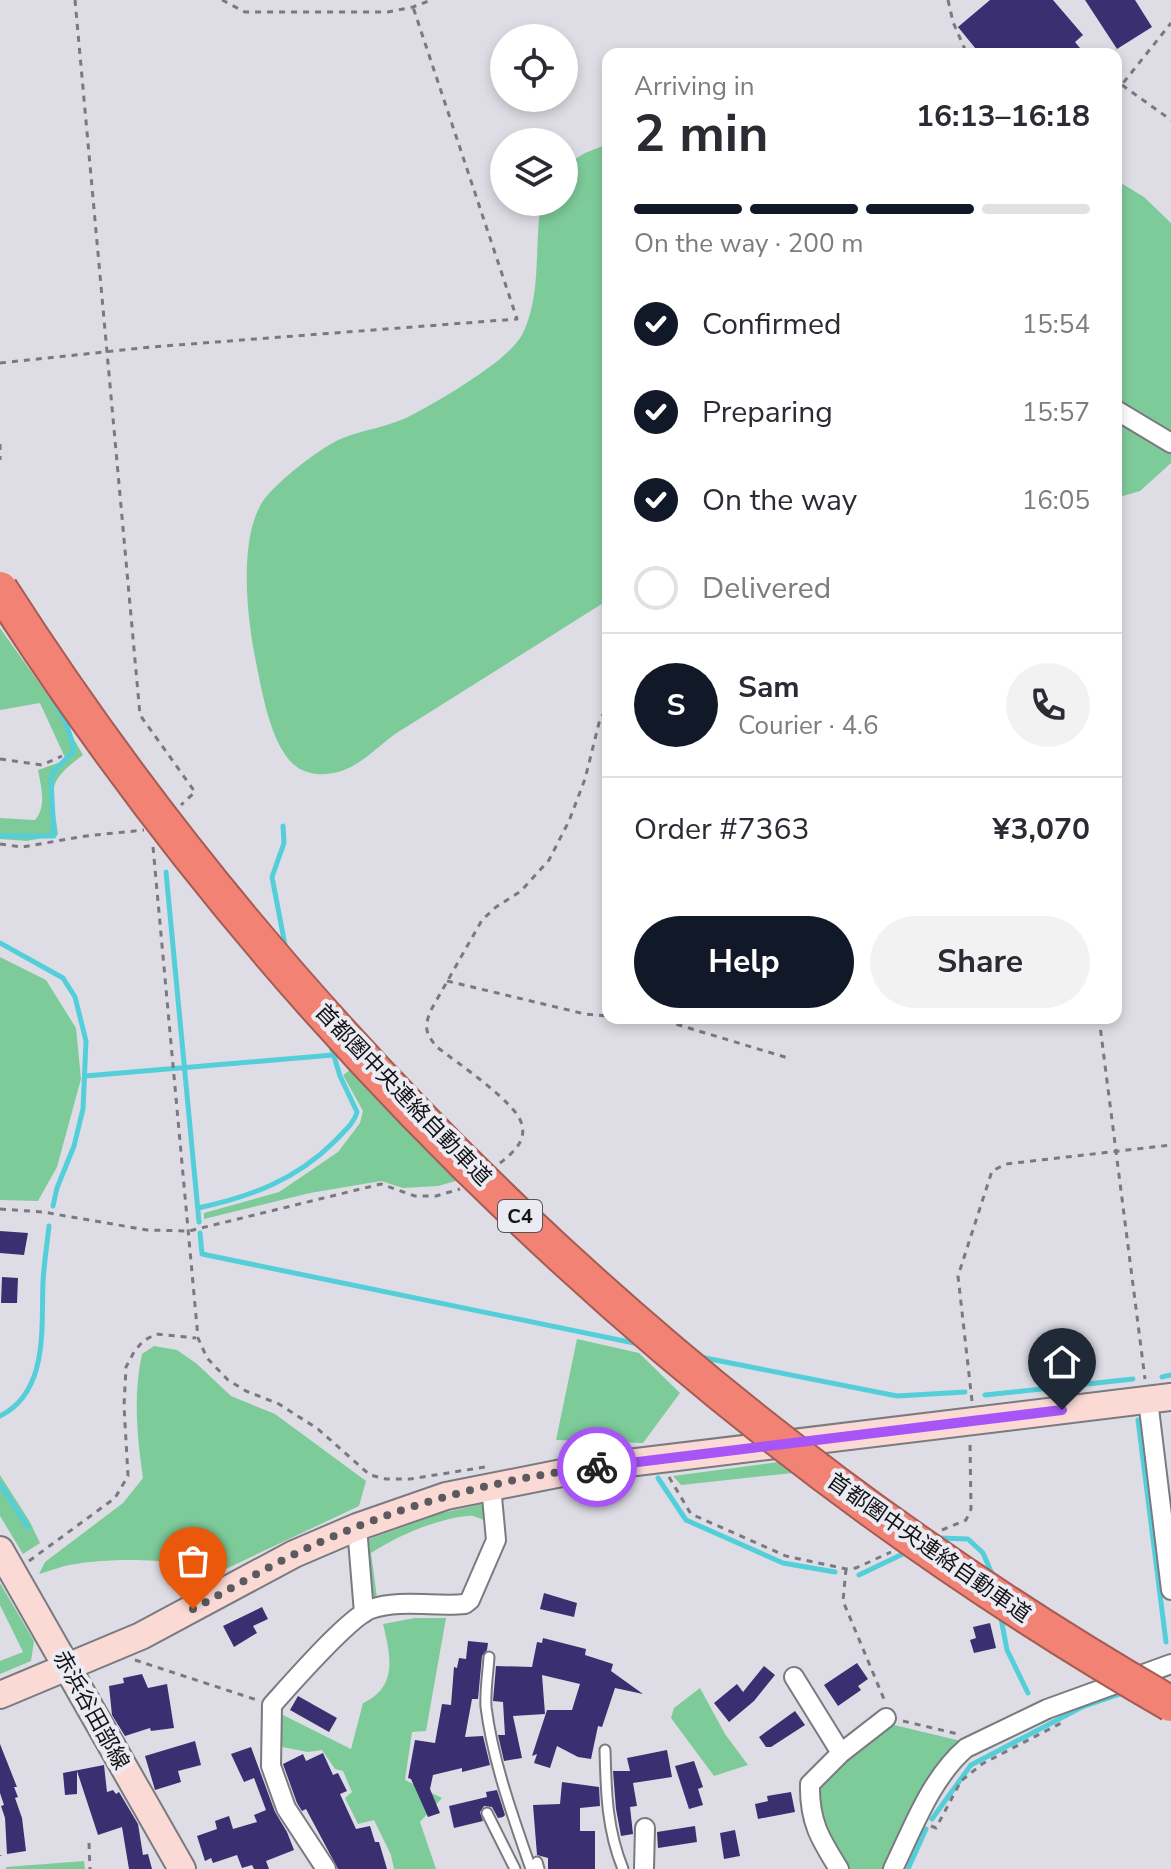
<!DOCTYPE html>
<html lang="en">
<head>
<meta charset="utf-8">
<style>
  :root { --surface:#fff; --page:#f2f2f3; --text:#2b2b33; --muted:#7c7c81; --line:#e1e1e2; --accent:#111827 }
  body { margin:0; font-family:"Nunito Sans","Noto Sans JP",sans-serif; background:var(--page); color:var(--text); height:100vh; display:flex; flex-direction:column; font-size:30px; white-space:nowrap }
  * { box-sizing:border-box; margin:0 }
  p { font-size:26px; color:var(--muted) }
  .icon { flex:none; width:44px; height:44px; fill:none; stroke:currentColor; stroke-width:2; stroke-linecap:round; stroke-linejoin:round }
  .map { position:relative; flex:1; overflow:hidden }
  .panel { position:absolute; left:602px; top:48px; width:520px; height:976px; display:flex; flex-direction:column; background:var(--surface); border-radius:16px; box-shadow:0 4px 12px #0003 }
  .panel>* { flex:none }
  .fabs { position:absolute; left:490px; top:24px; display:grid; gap:16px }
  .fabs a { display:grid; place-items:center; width:88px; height:88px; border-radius:50%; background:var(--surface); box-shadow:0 4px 12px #0003; font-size:40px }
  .pin { position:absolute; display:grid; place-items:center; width:68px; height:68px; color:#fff; margin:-82px -34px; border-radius:50% 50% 50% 0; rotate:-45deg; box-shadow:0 0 8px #0007 }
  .pin .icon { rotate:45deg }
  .courier { position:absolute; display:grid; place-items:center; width:80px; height:80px; margin:-40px; border:6px solid #a855f7; border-radius:50%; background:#fff; color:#222; box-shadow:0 2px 10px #0007 }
  .head em { font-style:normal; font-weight:700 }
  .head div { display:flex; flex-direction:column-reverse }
  .head { display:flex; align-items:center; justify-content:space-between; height:136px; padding:0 32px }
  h1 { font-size:52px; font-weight:700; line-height:60px }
  .bar { display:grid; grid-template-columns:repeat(4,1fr); gap:12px 8px; align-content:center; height:96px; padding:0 32px }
  .bar i { height:10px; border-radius:6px; background:var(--line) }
  .bar .selected { background:var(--accent) }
  .bar p { grid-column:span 4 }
  .line { display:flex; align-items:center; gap:20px; padding:0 32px; border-top:2px solid var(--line) }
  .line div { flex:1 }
  .round { display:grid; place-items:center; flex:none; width:84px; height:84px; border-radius:42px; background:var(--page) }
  ol { padding:0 32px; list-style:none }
  li { display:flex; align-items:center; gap:24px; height:88px }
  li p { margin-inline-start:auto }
  li .icon { padding:8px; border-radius:50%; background:var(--accent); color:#fff; stroke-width:4 }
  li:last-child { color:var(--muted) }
  li i { width:44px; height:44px; border:4px solid var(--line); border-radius:50% }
  .button { display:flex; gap:16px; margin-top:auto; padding:16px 32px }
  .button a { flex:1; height:92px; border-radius:48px; background:var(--accent); color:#fff; font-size:32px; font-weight:700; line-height:92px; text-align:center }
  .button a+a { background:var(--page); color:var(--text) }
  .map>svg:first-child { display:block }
  .green { fill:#7ecb9a }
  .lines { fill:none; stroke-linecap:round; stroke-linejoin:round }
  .stream { stroke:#54cfd9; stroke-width:5 }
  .building { fill:#3a2f71 }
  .lane-casing { stroke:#7a7a81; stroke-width:13 }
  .street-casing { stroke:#7a7a81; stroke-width:22 }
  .secondary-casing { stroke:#7a7a81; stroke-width:30 }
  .path { stroke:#7a797f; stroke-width:3; stroke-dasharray:6 6; stroke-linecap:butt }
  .lane { stroke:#fff; stroke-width:9 }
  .street { stroke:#fff; stroke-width:18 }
  .secondary { stroke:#fbdad5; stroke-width:26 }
  .highway-bridge-casing { stroke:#a45c53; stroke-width:38; stroke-linecap:butt }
  .highway-bridge { stroke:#f18274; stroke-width:34 }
  .done { stroke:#5b5a5f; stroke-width:8; stroke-dasharray:0 14.4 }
  .route { stroke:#a855f7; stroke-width:10 }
  .labels { text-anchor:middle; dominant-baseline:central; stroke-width:8; stroke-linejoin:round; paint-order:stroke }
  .shield { fill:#ebebf3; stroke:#545459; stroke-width:2 }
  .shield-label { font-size:20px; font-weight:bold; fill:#141417 }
  .street-label { font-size:22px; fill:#141417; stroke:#ebebf3 }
</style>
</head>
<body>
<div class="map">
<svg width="1171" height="1869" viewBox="0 0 1171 1869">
  <rect width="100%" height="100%" fill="#dedde5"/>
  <!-- green -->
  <path class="green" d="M 608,144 L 608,600 C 540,643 471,686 403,729 C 382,741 366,762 344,770 C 332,775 314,776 302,770 C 272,756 262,691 256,662 C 247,619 238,539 263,501 C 274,484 323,445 343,438 C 363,430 386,427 406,418 C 433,404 460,388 484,371 C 497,362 516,347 523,333 C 542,293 534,245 541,202 L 564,202 L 564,166 L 585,153 Z
    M 1116,180 L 1144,197 L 1171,223 L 1171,463 L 1140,491 L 1116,498 Z
    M 0,628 L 52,701 L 83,755 C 43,784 53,791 58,835 L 27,841 L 0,839 L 0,818 L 35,820 C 47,806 41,787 38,770 L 66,760 L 40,703 L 0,710 Z
    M 0,957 L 46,980 L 76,1028 L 81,1079 L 57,1167 L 38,1201 L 0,1200 Z
    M 353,1068 L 417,1138 L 463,1179 L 438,1186 L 403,1188 L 381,1181 L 310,1193 L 204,1219 L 204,1213 L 279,1192 L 338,1152 L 360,1123 L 363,1111 L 343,1075 Z
    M 577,1339 L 639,1353 L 680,1393 L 643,1443 L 556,1440 Z
    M 154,1346 L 177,1350 L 197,1364 L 231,1396 L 275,1414 L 366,1481 L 359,1506 L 215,1574 C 186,1557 110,1558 76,1564 C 64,1565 51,1571 39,1574 L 45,1562 L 123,1503 L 143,1478 C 137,1436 133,1396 142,1354 Z
    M 779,1462 L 793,1473 L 681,1485 L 673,1476 Z
    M 0,1475 L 30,1522 L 40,1543 L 23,1554 L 0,1516 Z
    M 487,1503 L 486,1521 C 480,1519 474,1515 468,1516 C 436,1519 397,1536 371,1553 L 377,1598 L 374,1603 L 366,1600 L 364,1541 L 442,1513 Z
    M 0,1583 L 34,1641 L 31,1661 L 0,1674 L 0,1661 L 23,1652 L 0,1605 Z
    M 415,1618 L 446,1618 L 426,1731 L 412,1732 L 405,1780 L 442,1798 L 420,1822 L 436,1869 L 394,1869 L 391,1855 L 374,1820 L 358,1824 L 345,1798 L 352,1792 L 343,1771 L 335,1769 L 322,1750 L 308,1752 L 277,1746 L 279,1713 L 351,1749 L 363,1703 C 399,1687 390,1654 383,1624 Z
    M 700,1688 L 725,1734 L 748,1765 L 714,1776 L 671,1718 L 674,1708 Z
    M 894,1725 L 961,1741 L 949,1754 L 885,1869 L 849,1869 L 830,1841 L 822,1819 L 817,1784 Z
    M 84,1861 L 85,1869 L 6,1869 L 6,1867 Z"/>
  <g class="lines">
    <!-- stream -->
    <path class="stream" d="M 0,619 C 20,650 73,716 73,752 L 53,772 L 51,781 L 54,836 L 0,836
      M 283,826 L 284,843 L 272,877 L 285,945
      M 166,872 L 199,1222
      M 0,943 L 63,978 L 75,997 L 86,1041 L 83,1109 L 74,1146 L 57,1188 L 53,1206
      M 85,1076 L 333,1055
      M 198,1208 C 250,1197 296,1180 335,1141 C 343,1132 354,1124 357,1112 L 340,1076 L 330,1043
      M 200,1233 L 202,1254 L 639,1344
      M 700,1357 L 897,1396 L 965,1392
      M 1162,1377 L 1171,1375
      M 985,1395 L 1133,1379
      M 0,1416 C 49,1392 41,1327 43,1282 C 44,1263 47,1245 49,1226
      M 1138,1420 L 1166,1642
      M 658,1478 L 686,1520 L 783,1563 L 835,1572
      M 0,1484 L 28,1527
      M 939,1538 L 968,1539 L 983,1553 L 993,1576
      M 859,1575 L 909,1551
      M 1000,1613 L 1007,1650 L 1028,1693
      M 932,1819 L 971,1765 L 1082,1707 L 1126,1692
      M 908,1869 L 926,1829"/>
  </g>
  <!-- building -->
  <path class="building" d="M 990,0 L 1053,0 L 1083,35 L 1075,42 L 1085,54 L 980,54 L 958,27 Z
    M 1085,0 L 1135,0 L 1152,27 L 1117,49 Z
    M 0,1231 L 28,1233 L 24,1255 L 0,1253 Z
    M 2,1277 L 18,1278 L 17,1303 L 1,1303 Z
    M 544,1593 L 577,1603 L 574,1617 L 540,1609 Z
    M 262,1607 L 268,1619 L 253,1626 L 257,1633 L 234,1647 L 223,1626 Z
    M 990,1623 L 996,1648 L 974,1653 L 970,1640 L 976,1638 L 973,1627 Z
    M 543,1638 L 586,1649 L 585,1655 L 613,1664 L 611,1671 L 643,1694 L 615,1688 L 602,1727 L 598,1726 L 591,1759 L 578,1757 L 557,1746 L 550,1768 L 534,1763 L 537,1754 L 532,1756 L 547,1710 L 572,1710 L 580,1684 L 542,1675 L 545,1714 L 513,1716 L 522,1758 L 504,1761 L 498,1735 L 505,1735 L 503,1702 L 493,1701 L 496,1666 L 532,1667 L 537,1642 L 542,1643 Z
    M 468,1641 L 488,1643 L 487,1650 L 482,1656 L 478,1699 L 472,1699 L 465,1737 L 483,1736 L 490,1765 L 462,1772 L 462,1768 L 433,1775 L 430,1789 L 440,1813 L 428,1817 L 411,1779 L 408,1778 L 415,1740 L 435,1743 L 442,1704 L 451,1705 L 454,1667 L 457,1668 L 459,1658 L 466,1659 Z
    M 857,1663 L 868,1679 L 858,1686 L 861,1690 L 838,1706 L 824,1685 Z
    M 764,1666 L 775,1675 L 754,1701 L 729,1722 L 714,1703 L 737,1684 L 743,1692 Z
    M 142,1674 L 148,1688 L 167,1684 L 174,1728 L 151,1731 L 150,1728 L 125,1736 L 112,1715 L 109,1686 L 124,1683 L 123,1678 Z
    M 298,1696 L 337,1718 L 329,1732 L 290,1710 Z
    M 795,1711 L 805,1725 L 771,1747 L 766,1747 L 759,1737 Z
    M 195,1741 L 201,1765 L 178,1771 L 181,1782 L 155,1790 L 145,1756 Z
    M 0,1744 L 17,1787 L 14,1787 L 18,1797 L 15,1798 L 22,1818 L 26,1851 L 7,1854 L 5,1818 L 1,1806 L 4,1805 L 0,1793 Z
    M 251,1747 L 275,1812 L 287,1832 L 294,1850 L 266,1861 L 269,1869 L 254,1869 L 252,1865 L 242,1868 L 237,1855 L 213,1863 L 211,1858 L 205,1861 L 197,1836 L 217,1829 L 215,1821 L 229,1816 L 233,1829 L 257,1822 L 254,1815 L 266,1810 L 254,1778 L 244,1782 L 231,1754 Z
    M 667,1750 L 672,1777 L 633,1783 L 637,1806 L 630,1807 L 633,1834 L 621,1836 L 616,1809 L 613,1771 L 630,1771 L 627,1758 Z
    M 323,1753 L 333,1775 L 338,1773 L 347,1791 L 340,1794 L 356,1829 L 370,1826 L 375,1842 L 379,1842 L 387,1869 L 338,1869 L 306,1809 L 302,1811 L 297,1803 L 283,1764 L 303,1754 L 306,1761 Z
    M 694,1761 L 703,1787 L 698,1789 L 703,1805 L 689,1809 L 675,1766 Z
    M 104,1765 L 107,1792 L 113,1790 L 116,1794 L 119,1792 L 138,1824 L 143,1855 L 148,1854 L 152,1869 L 129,1869 L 122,1827 L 98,1835 L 77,1771 L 77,1794 L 65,1795 L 63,1773 Z
    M 562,1782 L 599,1787 L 600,1806 L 580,1808 L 580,1831 L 595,1831 L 595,1869 L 548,1869 L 548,1858 L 537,1855 L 533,1805 L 560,1804 Z
    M 497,1790 L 505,1815 L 503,1817 L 498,1818 L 492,1807 L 484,1806 L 480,1812 L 483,1821 L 454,1828 L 449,1806 L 487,1797 L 486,1792 Z
    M 791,1792 L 795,1812 L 758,1819 L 755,1804 L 768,1801 L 767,1796 Z
    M 695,1826 L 697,1842 L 658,1848 L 657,1832 Z
    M 735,1830 L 740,1856 L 724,1859 L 720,1833 Z"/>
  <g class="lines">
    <defs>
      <path id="lane" d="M 489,1657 C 488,1673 485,1691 486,1707 C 493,1762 513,1817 531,1869
        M 605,1750 C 606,1792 607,1830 623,1869
        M 487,1813 L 515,1869
        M 537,1862 L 539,1869"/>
      <path id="street" d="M 1116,410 L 1171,443
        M 1148,1400 L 1171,1590
        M 357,1527 L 364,1613
        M 794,1677 L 841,1753
        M 326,1869 L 286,1808 L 271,1766 L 272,1705 C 291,1684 349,1617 371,1609 C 400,1599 435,1607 465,1604 L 470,1600 L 496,1540 L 491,1486
        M 644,1869 L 645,1828
        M 839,1869 C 820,1839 809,1821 810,1784 L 841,1753 L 886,1718
        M 893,1869 C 913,1828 931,1778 966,1748 L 1047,1709 L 1171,1664"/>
      <path id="secondary" d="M 0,1550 L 182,1869
        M 0,1695 L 141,1636 L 294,1554 L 357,1527 L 446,1496 L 587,1468 L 1171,1397"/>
    </defs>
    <!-- lane casing -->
    <use href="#lane" class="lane-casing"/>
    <!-- street casing -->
    <use href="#street" class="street-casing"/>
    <!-- secondary casing -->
    <use href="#secondary" class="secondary-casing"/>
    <!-- path -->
    <path class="path" d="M 75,0 L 140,715 L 195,792 L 181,805
      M 222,0 L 245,12 L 388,12 L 413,7 L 431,0
      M 948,0 L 953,22 L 967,54
      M 1122,85 L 1171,120
      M 1116,92 L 1171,23
      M 0,363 L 151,347 L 517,319 L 413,7
      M 0,444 L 0,460
      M 0,759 L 42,765 L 62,756
      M 0,844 L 22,847 L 86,836 L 144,830
      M 153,847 L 198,1338 L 207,1358 L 228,1380 L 246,1391 L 279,1404 L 318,1429 L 370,1475 L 386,1479 L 410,1479 L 485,1467
      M 447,981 L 585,1014 L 608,1016
      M 629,1018 L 669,1022 L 788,1058
      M 1099,1018 L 1145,1379
      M 500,1163 C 513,1153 528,1140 521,1122 C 514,1101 456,1062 437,1047 C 425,1033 424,1027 431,1010 L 482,920 L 496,907 L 521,891 L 549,860 L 569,821 L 585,779 L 599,723 L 608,704
      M 0,1209 L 43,1212 L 147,1230 L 189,1231 L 381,1184 L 415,1196 L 436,1196 L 460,1189
      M 972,1401 L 958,1276 L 992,1171 L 1006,1164 L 1171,1145
      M 669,1477 L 691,1514 L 786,1556 L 846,1569 L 856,1568 L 891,1552
      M 942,1530 L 966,1520 L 971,1509 L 970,1442
      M 29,1561 L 115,1498 L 128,1476 L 124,1406 L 126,1367 L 134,1352 L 143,1341 L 156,1334 L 196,1338
      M 846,1569 L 843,1601 L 886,1704
      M 135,1660 L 257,1700
      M 903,1721 L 958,1734
      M 931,1826 L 936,1828 L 961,1781 L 982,1764 L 1063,1722
      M 89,1843 L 90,1869
      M 0,1856 L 0,1855"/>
    <!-- lane -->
    <use href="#lane" class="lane"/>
    <!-- street -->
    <use href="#street" class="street"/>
    <!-- secondary -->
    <use href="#secondary" class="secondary"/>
    <defs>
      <path id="highway-bridge" d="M 0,589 C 291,1044 704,1435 1171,1704"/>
    </defs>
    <!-- highway-bridge casing -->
    <use href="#highway-bridge" class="highway-bridge-casing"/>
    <!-- highway-bridge -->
    <use href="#highway-bridge" class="highway-bridge"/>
  </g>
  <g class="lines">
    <!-- done -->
    <path class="done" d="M 193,1609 C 227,1591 260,1571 295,1554 C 389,1508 493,1479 597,1467"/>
    <!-- route -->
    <path class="route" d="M 597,1467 L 1062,1410"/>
  </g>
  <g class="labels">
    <!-- shield labels -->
    <rect class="shield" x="498" y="1200" width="44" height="32" rx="6"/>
    <g class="shield-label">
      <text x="520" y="1216">C4</text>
    </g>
    <!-- street labels -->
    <g class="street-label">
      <text transform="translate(403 1095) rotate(46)">首都圏中央連絡自動車道</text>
      <text transform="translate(929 1548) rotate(35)">首都圏中央連絡自動車道</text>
      <text transform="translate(91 1710) rotate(61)">赤浜谷田部線</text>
    </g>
  </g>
</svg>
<div class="fabs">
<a><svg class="icon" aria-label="locate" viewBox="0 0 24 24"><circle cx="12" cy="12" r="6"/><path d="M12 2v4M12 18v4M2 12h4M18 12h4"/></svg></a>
<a><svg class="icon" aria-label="layers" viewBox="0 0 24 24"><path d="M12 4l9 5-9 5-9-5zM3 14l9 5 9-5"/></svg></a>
</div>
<div class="pin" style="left:193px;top:1609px;background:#ea580c"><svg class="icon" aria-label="bag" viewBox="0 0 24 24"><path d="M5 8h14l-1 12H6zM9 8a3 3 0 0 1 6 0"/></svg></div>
<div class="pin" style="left:1062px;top:1410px;background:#1f2937"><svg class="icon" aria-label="home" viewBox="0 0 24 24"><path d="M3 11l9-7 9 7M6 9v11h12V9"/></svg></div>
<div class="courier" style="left:597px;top:1467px"><svg class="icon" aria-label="bike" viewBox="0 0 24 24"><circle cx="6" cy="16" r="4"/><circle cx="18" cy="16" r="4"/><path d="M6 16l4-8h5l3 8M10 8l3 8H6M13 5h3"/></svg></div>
<section class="panel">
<div class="head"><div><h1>2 min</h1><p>Arriving in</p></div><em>16:13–16:18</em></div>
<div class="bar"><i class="selected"></i><i class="selected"></i><i class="selected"></i><i></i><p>On the way · 200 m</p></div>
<ol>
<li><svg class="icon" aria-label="check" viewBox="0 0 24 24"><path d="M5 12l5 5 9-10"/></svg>Confirmed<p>15:54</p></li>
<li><svg class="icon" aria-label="check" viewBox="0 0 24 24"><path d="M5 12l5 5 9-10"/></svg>Preparing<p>15:57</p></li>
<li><svg class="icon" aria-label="check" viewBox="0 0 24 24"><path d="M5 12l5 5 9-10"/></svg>On the way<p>16:05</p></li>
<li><i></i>Delivered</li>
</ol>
<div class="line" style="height:144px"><b class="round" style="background:var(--accent);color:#fff">S</b><div><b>Sam</b><p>Courier · 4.6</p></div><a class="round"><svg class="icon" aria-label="phone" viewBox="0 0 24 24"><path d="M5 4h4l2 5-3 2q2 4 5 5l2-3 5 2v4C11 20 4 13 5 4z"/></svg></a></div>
<div class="line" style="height:104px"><div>Order #7363</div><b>¥3,070</b></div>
<div class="button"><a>Help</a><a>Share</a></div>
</section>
</div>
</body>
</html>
